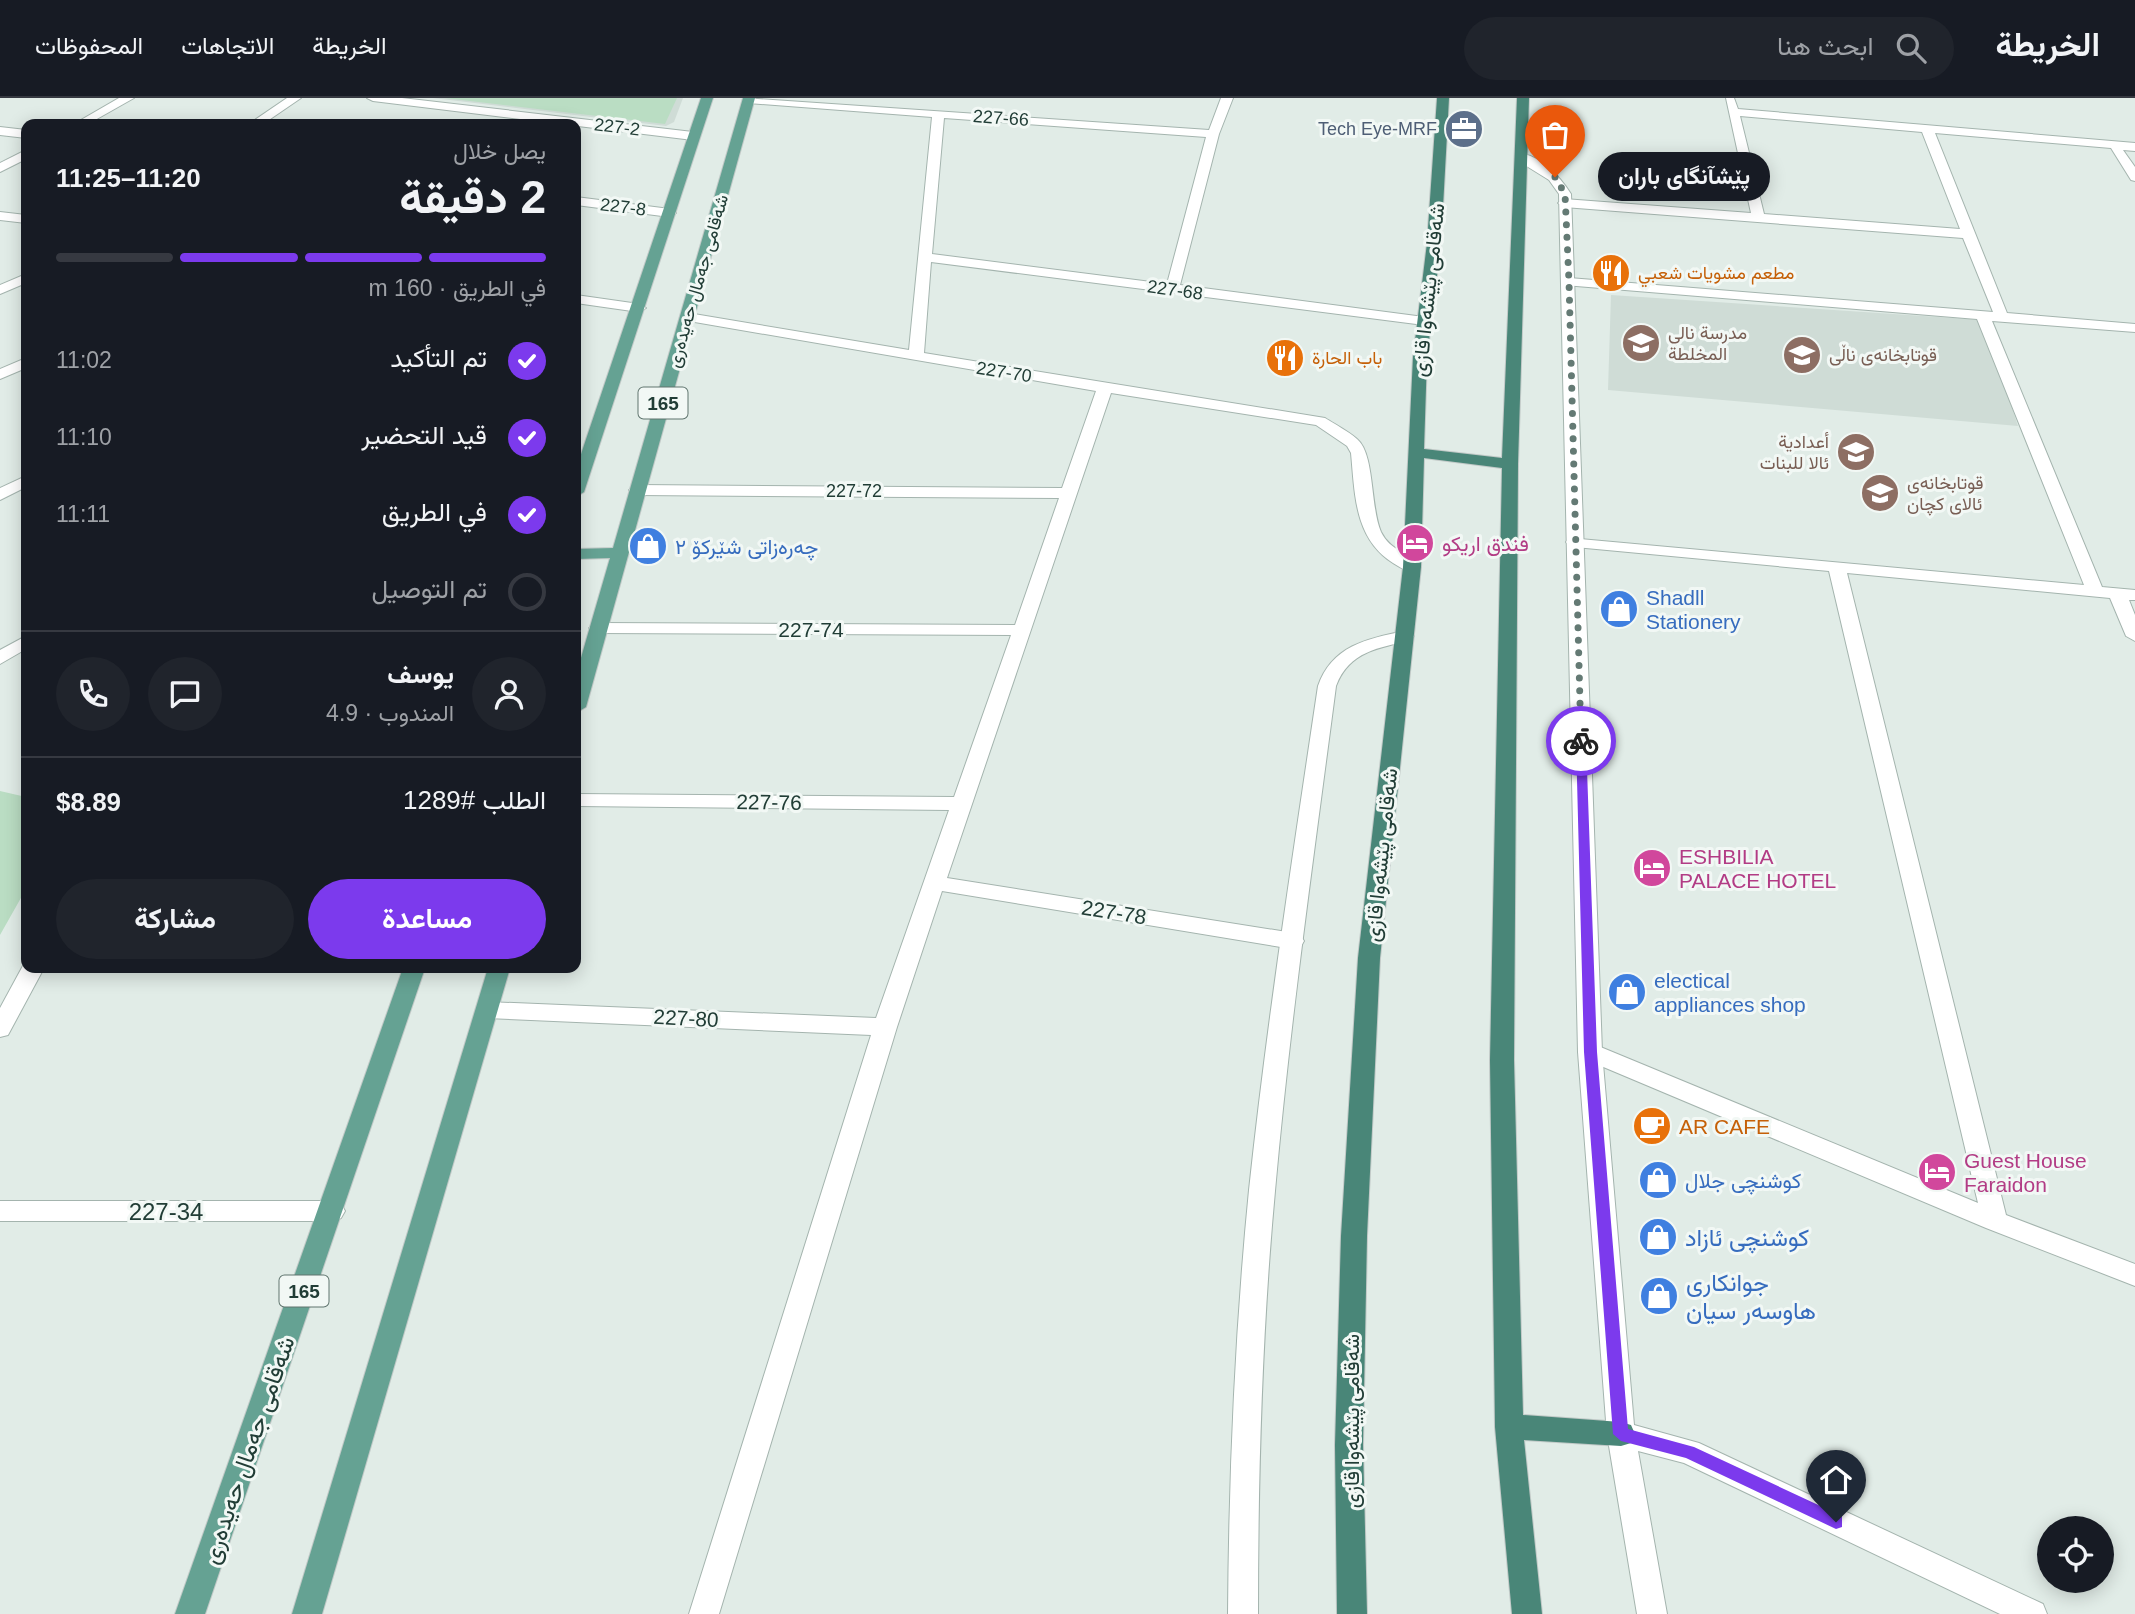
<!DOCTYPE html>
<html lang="ar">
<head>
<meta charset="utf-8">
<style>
  :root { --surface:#171b24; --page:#20242c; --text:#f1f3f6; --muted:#9ea1a6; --line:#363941; --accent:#7c3aed }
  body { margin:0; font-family:Arial,Vazirmatn,sans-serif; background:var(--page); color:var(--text); direction:rtl; height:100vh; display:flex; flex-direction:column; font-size:26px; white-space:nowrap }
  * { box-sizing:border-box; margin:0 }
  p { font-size:23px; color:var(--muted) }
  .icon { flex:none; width:38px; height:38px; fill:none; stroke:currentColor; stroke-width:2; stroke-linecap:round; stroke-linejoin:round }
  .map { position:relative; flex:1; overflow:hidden; direction:ltr }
  .details { position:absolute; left:21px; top:21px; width:560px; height:854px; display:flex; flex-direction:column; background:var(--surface); border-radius:14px; box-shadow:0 4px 18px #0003; direction:rtl }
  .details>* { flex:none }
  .buttons { position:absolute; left:2037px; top:1418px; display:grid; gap:14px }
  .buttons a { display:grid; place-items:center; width:77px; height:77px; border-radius:50%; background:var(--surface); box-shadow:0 4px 18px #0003; font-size:35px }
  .pin { position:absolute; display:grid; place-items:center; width:60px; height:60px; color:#fff; margin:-72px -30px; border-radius:50% 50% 50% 0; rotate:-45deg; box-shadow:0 0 7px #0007 }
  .pin .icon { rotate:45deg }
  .courier { position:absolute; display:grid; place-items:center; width:70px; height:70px; margin:-35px; border:5px solid #7c3aed; border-radius:50%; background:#fff; color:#222; box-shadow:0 2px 9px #0007 }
  .bubble { position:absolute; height:49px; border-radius:24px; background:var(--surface); box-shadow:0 4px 18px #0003; font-size:23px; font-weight:700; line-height:49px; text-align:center; direction:rtl }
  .overview em { font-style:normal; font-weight:700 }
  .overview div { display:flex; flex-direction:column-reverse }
  .overview { display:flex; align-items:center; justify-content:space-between; height:119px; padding:0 35px }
  h1 { font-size:46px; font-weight:700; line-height:52px }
  .bar { display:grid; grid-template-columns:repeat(4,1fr); gap:10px 7px; align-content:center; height:84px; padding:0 35px }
  .bar i { height:9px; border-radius:5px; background:var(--line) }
  .bar .current { background:var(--accent) }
  .bar p { grid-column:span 4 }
  .line { display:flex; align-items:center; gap:18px; padding:0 35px; border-top:2px solid var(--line) }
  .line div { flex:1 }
  .round { display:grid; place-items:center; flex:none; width:74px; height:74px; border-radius:37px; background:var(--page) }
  ol { padding:0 35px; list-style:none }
  li { display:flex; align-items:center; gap:21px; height:77px }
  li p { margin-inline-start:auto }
  li .icon { padding:7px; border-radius:50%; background:var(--accent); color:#fff; stroke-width:4 }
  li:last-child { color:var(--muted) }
  li i { width:38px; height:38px; border:4px solid var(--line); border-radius:50% }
  .action { display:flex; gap:14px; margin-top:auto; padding:14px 35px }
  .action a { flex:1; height:80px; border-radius:42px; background:var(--accent); color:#fff; font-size:28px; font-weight:700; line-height:80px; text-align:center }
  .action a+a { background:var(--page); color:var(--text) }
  header { display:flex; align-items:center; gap:42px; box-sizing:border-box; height:98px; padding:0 35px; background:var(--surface); border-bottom:2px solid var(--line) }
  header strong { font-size:33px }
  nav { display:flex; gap:38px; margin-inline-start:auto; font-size:24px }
  .search { width:490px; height:63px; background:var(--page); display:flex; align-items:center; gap:18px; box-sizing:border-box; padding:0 24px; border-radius:38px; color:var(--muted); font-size:26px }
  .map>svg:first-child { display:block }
  .built { fill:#cfdcd6 }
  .green { fill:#baddc3 }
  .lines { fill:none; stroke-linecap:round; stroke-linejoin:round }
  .minor-casing { stroke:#a4b4ae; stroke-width:2 }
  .tertiary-casing { stroke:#a4b4ae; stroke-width:2 }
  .primary-casing { stroke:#c1c9c7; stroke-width:2 }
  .trunk-casing { stroke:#c1c9c7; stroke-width:2 }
  .minor { fill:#fff; fill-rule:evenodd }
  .tertiary { fill:#fff; fill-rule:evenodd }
  .primary { fill:#65a293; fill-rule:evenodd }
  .trunk { fill:#498678; fill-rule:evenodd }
  .route { fill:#7c3aed }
  .done { stroke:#647a74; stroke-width:7; stroke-dasharray:0 12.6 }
  .labels { text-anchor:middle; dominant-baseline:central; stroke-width:6; stroke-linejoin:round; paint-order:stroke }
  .far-street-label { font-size:18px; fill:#213d36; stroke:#f2f8f5 }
  .far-service-label { font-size:18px; fill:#4e5e75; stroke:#f2f8f5; text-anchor:end }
  .far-food-label { font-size:18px; fill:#c56008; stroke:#f2f8f5; text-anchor:start }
  .far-education-label { font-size:18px; fill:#785e54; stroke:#f2f8f5; text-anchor:start }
  .shield { fill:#f2f8f5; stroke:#60756f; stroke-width:2 }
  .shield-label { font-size:19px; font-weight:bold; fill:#213d36 }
  .street-label { font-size:21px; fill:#213d36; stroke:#f2f8f5 }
  .hotel-label { font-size:21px; fill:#b23c85; stroke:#f2f8f5; text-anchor:start }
  .shop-label { font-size:21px; fill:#366cbe; stroke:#f2f8f5; text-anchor:start }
  .food-label { font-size:21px; fill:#c56008; stroke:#f2f8f5; text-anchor:start }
  .near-street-label { font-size:24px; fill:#213d36; stroke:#f2f8f5 }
  .near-shop-label { font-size:24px; fill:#366cbe; stroke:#f2f8f5; text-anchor:start }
</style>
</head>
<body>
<header>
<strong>الخريطة</strong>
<div class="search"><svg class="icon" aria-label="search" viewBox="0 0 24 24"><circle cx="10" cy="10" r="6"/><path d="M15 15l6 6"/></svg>ابحث هنا</div>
<nav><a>الخريطة</a><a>الاتجاهات</a><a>المحفوظات</a></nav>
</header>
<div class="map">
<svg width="2135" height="1516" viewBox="0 0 2135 1516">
  <rect width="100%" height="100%" fill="#e1ece7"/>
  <!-- built -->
  <path class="built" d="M 433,0 L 683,0 L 674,24 L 666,28 Z
    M 1611,197 L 1983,222 L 2018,328 L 1608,292 Z"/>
  <!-- green -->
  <path class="green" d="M 445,0 L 677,0 L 665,26 Z
    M 0,693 L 26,699 L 26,791 L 0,837 Z"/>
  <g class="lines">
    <defs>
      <path id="minor" d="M 119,0 L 134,0 L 88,26 L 74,26 Z
        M 287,0 L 301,0 L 263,26 L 249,26 Z
        M 367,0 L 402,0 L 693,34 L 699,38 L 693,42 L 373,3 Z
        M 744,0 L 1209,32 L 1221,0 L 1233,0 L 1219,36 L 1180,187 L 1424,219 L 1431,223 L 1424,227 L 931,164 L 924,255 L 1325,320 C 1336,327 1348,333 1357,341 C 1375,356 1370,409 1381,434 C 1390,453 1409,454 1421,469 L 1418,473 C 1408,475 1401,470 1393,465 C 1354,440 1355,396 1351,355 L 1347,348 L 1316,327 L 1111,295 L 947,780 L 1293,835 L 1301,838 L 1304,843 L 1301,848 L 1293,851 L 942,793 L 897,929 L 719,1516 L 689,1516 L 871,937 L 487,920 L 479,918 L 476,912 L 479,906 L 487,904 L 876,920 L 949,712 L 576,708 L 576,696 L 954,699 L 1011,537 L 598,535 L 589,530 L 598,525 L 1015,527 L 1059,400 L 637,397 L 629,392 L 637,387 L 1062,390 L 1096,293 L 683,222 L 681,219 L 688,215 L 909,252 L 932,19 L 748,5 L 744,4 ZM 944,20 L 1206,39 L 1167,186 L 932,156 Z
        M 1726,0 L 1734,0 L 1738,11 L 2135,45 L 2135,53 L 2123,52 L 2135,69 L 2135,83 L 2131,82 L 2111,50 L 1935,35 L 2007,215 L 2135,226 L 2135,234 L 1992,223 L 2102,489 L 2135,492 L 2135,502 L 2129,502 L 2135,517 L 2135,543 L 2126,538 L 2110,500 L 1847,475 L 2006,1117 L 2135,1166 L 2135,1188 L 1986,1130 L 1582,960 L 1578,954 L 1582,948 L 1590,945 L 1598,948 L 1978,1105 L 1829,473 L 1575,449 L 1569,448 L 1566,444 L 1569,440 L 2084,487 L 1977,221 L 1564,187 L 1564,181 L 1569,180 L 1993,214 L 1963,140 L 1564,109 L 1558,105 L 1564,101 L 1751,115 ZM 1740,18 L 1922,34 L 1960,131 L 1764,116 Z
        M 0,29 L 26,32 L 26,40 L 0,37 Z
        M 26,52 L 26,61 L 0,74 L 0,65 Z
        M 576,99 L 670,111 L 676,115 L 670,119 L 576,107 Z
        M 0,114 L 26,117 L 26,125 L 0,122 Z
        M 26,176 L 26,185 L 0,196 L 0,187 Z
        M 576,197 L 639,206 L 646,210 L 639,214 L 576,205 Z
        M 26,260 L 26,270 L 0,281 L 0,271 Z
        M 26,378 L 26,389 L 0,402 L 0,390 Z
        M 26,538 L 26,551 L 0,566 L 0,552 Z
        M 25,864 L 26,870 L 44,870 L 8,937 L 0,939 L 0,910 Z
        M 0,1103 L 332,1103 L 341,1106 L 345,1113 L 341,1120 L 332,1123 L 0,1123 Z"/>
      <path id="tertiary" d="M 1517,56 C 1538,54 1561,80 1571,96 L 1602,954 L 1634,1327 L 1699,1345 L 2043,1506 L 2047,1516 L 2000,1516 L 1684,1365 L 1638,1353 L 1667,1516 L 1637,1516 L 1607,1336 L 1578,954 L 1559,96 L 1549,82 L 1517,62 Z
        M 1405,533 L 1414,538 L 1411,542 C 1379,550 1349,553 1336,588 C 1314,756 1290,924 1275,1093 C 1262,1233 1258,1375 1258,1516 L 1228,1516 C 1229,1375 1235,1233 1249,1092 C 1267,924 1293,756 1318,588 C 1332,548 1366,541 1405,533 Z"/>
      <path id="primary" d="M 701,0 L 713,0 L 584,394 L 576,399 L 576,371 Z
        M 743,0 L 755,0 L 586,609 L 576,615 L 576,577 L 610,460 L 576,461 L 576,451 L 613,450 Z
        M 403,870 L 425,870 L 205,1516 L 175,1516 Z
        M 488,870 L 510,870 L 322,1516 L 292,1516 Z"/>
      <path id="trunk" d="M 1437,0 L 1449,0 L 1441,145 L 1427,259 L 1424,351 L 1502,360 L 1517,0 L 1529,0 L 1518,366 L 1514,962 L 1523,1317 L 1621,1324 L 1631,1327 L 1635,1336 L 1631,1345 L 1621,1348 L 1524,1342 L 1542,1516 L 1512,1516 L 1495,1329 L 1490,962 L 1502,370 L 1424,360 L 1421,469 L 1380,860 L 1367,1138 L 1363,1347 L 1367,1516 L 1337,1516 L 1335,1347 L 1341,1138 L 1358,860 L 1403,469 L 1413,259 L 1427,145 Z"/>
    </defs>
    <!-- minor casing -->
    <use href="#minor" class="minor-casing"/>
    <!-- tertiary casing -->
    <use href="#tertiary" class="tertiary-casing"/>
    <!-- primary casing -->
    <use href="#primary" class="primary-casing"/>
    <!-- trunk casing -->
    <use href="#trunk" class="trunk-casing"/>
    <!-- minor -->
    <use href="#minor" class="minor"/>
    <!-- tertiary -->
    <use href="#tertiary" class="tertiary"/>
    <!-- primary -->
    <use href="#primary" class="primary"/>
    <!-- trunk -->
    <use href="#trunk" class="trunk"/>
  </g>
  <!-- route -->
  <path class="route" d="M 1581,640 L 1586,643 L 1597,954 L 1628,1331 L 1694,1349 L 1842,1418 L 1842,1429 L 1836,1431 L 1686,1360 L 1621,1343 L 1613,1336 L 1584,954 L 1576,643 Z"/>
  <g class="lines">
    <!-- done -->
    <path class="done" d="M 1555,79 L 1565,96 L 1569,184 L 1581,643"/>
  </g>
  <!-- icons -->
  <defs>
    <symbol id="office-disc" viewBox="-11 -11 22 22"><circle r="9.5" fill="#5c6f8a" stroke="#f2f8f5"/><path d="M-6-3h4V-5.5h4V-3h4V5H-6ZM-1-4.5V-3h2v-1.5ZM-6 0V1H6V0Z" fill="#fff"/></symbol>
    <symbol id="restaurant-disc" viewBox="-11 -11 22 22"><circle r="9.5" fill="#e8710a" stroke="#f2f8f5"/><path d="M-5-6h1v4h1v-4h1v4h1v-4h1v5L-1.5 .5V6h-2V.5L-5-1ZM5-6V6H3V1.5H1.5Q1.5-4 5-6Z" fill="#fff"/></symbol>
    <symbol id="school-disc" viewBox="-11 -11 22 22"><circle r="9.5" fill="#8d6e63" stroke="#f2f8f5"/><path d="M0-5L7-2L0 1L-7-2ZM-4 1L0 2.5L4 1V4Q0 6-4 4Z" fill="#fff"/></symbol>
    <symbol id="hotel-disc" viewBox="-11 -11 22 22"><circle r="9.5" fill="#d1479c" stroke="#f2f8f5"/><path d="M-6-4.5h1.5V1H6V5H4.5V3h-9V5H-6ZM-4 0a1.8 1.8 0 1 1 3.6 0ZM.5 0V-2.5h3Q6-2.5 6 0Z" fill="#fff"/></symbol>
    <symbol id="shop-disc" viewBox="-11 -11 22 22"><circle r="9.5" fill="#3f7fe0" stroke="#f2f8f5"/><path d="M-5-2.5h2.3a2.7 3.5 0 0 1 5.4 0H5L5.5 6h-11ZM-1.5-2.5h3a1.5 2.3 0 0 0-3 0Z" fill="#fff"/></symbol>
    <symbol id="cafe-disc" viewBox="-11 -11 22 22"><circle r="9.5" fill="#e8710a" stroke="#f2f8f5"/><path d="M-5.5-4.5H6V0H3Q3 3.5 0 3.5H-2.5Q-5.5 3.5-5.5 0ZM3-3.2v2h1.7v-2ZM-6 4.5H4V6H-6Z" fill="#fff"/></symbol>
  </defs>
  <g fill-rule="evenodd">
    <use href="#office-disc" x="1442" y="9" width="44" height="44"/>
    <use href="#restaurant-disc" x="1589" y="153" width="44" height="44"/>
    <use href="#school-disc" x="1619" y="223" width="44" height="44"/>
    <use href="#school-disc" x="1780" y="235" width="44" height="44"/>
    <use href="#restaurant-disc" x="1263" y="238" width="44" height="44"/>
    <use href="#school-disc" x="1834" y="332" width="44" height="44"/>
    <use href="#school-disc" x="1858" y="373" width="44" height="44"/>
    <use href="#hotel-disc" x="1393" y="423" width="44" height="44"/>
    <use href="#shop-disc" x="626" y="426" width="44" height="44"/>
    <use href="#shop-disc" x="1597" y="489" width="44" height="44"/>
    <use href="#hotel-disc" x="1630" y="748" width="44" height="44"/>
    <use href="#shop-disc" x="1605" y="872" width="44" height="44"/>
    <use href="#cafe-disc" x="1630" y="1006" width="44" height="44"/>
    <use href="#hotel-disc" x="1915" y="1052" width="44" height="44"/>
    <use href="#shop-disc" x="1636" y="1060" width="44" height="44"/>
    <use href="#shop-disc" x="1636" y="1117" width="44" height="44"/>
    <use href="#shop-disc" x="1637" y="1176" width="44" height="44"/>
  </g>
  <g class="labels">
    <!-- far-street labels -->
    <g class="far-street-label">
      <text transform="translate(1001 20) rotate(4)">227-66</text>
      <text transform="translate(617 29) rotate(7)">227-2</text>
      <text transform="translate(623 109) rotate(7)">227-8</text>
      <text transform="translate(698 183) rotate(-74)">شەقامی جەمال حەیدەری</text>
      <text transform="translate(1175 192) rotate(8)">227-68</text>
      <text transform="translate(1004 274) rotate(9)">227-70</text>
      <text x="854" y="393">227-72</text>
    </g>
    <!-- far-service labels -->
    <g class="far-service-label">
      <text x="1437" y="31">Tech Eye-MRF</text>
    </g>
    <!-- far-food labels -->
    <g class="far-food-label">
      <text x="1638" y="175">مطعم مشويات شعبي</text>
      <text x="1312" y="260">باب الحارة</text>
    </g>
    <!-- far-education labels -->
    <g class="far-education-label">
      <text x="1668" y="235">مدرسة نالي<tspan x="1668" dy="21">المخلطة</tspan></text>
      <text x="1829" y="257">قوتابخانەی ناڵی</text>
      <text x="1829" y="344" text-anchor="end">أعدادية<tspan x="1829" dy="21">ئالا للبنات</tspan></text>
      <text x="1907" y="385">قوتابخانەی<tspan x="1907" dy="21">ئالای کچان</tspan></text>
    </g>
    <!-- shield labels -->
    <g class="shield">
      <rect x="638.5" y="289.5" width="49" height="31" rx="5"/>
      <rect x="279.5" y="1177.5" width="49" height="31" rx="5"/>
    </g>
    <g class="shield-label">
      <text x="663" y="305">165</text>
      <text x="304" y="1193">165</text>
    </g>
    <!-- street labels -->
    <g class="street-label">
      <text transform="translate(1428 192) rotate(-84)">شەقامی پێشەوا قازی</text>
      <text x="811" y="531">227-74</text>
      <text transform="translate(769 704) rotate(1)">227-76</text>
      <text transform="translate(1381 757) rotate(-84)">شەقامی پێشەوا قازی</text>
      <text transform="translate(1114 814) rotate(9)">227-78</text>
      <text transform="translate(686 920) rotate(3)">227-80</text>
      <text transform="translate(1351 1323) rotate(-90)">شەقامی پێشەوا قازی</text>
    </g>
    <!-- hotel labels -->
    <g class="hotel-label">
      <text x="1442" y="445">فندق اريكو</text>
      <text x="1679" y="758">ESHBILIA<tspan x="1679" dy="24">PALACE HOTEL</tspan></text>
      <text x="1964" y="1062">Guest House<tspan x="1964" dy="24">Faraidon</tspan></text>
    </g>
    <!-- shop labels -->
    <g class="shop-label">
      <text x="675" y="448">چەرەزاتی شێرکۆ ٢</text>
      <text x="1646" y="499">Shadll<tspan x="1646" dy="24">Stationery</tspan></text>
      <text x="1654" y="882">electical<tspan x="1654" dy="24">appliances shop</tspan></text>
      <text x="1685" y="1082">کوشنچی جلال</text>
    </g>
    <!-- food labels -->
    <g class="food-label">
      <text x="1679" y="1028">AR CAFE</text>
    </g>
    <!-- near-street labels -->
    <g class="near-street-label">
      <text x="166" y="1113">227-34</text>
      <text transform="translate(248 1352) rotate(-71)">شەقامی جەمال حەیدەری</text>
    </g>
    <!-- near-shop labels -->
    <g class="near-shop-label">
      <text x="1685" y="1139">کوشنچی ئازاد</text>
      <text x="1686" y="1184">جوانکاری<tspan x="1686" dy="28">هاوسەر سیان</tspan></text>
    </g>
  </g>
</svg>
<div class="buttons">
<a><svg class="icon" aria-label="locate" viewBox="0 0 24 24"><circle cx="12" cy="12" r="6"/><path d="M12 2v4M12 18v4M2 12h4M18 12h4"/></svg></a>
</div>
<div class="pin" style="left:1555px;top:79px;background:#ea580c"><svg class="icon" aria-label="bag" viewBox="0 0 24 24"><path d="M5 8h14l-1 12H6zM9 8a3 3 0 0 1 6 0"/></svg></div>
<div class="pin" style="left:1836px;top:1424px;background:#1f2937"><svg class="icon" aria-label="home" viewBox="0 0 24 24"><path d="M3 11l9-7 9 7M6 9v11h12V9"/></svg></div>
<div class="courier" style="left:1581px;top:643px"><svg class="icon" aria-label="bike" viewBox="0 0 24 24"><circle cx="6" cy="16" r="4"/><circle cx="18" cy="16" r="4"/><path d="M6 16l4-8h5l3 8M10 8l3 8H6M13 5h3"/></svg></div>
<div class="bubble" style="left:1598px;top:54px;width:172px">پێشآنگای باران</div>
<section class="details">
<div class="overview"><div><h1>2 دقيقة</h1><p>يصل خلال</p></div><em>11:20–11:25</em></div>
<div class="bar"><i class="current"></i><i class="current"></i><i class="current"></i><i></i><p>في الطريق · 160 m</p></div>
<ol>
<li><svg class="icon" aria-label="check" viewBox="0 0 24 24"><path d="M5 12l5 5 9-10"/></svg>تم التأكيد<p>11:02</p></li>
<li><svg class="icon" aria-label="check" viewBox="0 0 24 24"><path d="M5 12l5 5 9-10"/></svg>قيد التحضير<p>11:10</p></li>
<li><svg class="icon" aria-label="check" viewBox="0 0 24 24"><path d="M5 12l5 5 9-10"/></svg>في الطريق<p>11:11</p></li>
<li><i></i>تم التوصيل</li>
</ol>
<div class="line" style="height:126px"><a class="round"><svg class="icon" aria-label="person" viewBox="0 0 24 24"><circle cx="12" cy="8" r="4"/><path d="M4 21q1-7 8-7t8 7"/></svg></a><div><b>يوسف</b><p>المندوب · 4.9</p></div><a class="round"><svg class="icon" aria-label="chat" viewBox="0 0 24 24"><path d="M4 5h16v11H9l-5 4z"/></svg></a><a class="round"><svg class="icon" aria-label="phone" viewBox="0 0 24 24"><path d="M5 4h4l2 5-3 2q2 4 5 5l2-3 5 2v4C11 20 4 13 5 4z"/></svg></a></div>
<div class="line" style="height:91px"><div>الطلب #1289</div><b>$8.89</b></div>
<div class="action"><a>مساعدة</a><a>مشاركة</a></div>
</section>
</div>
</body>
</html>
